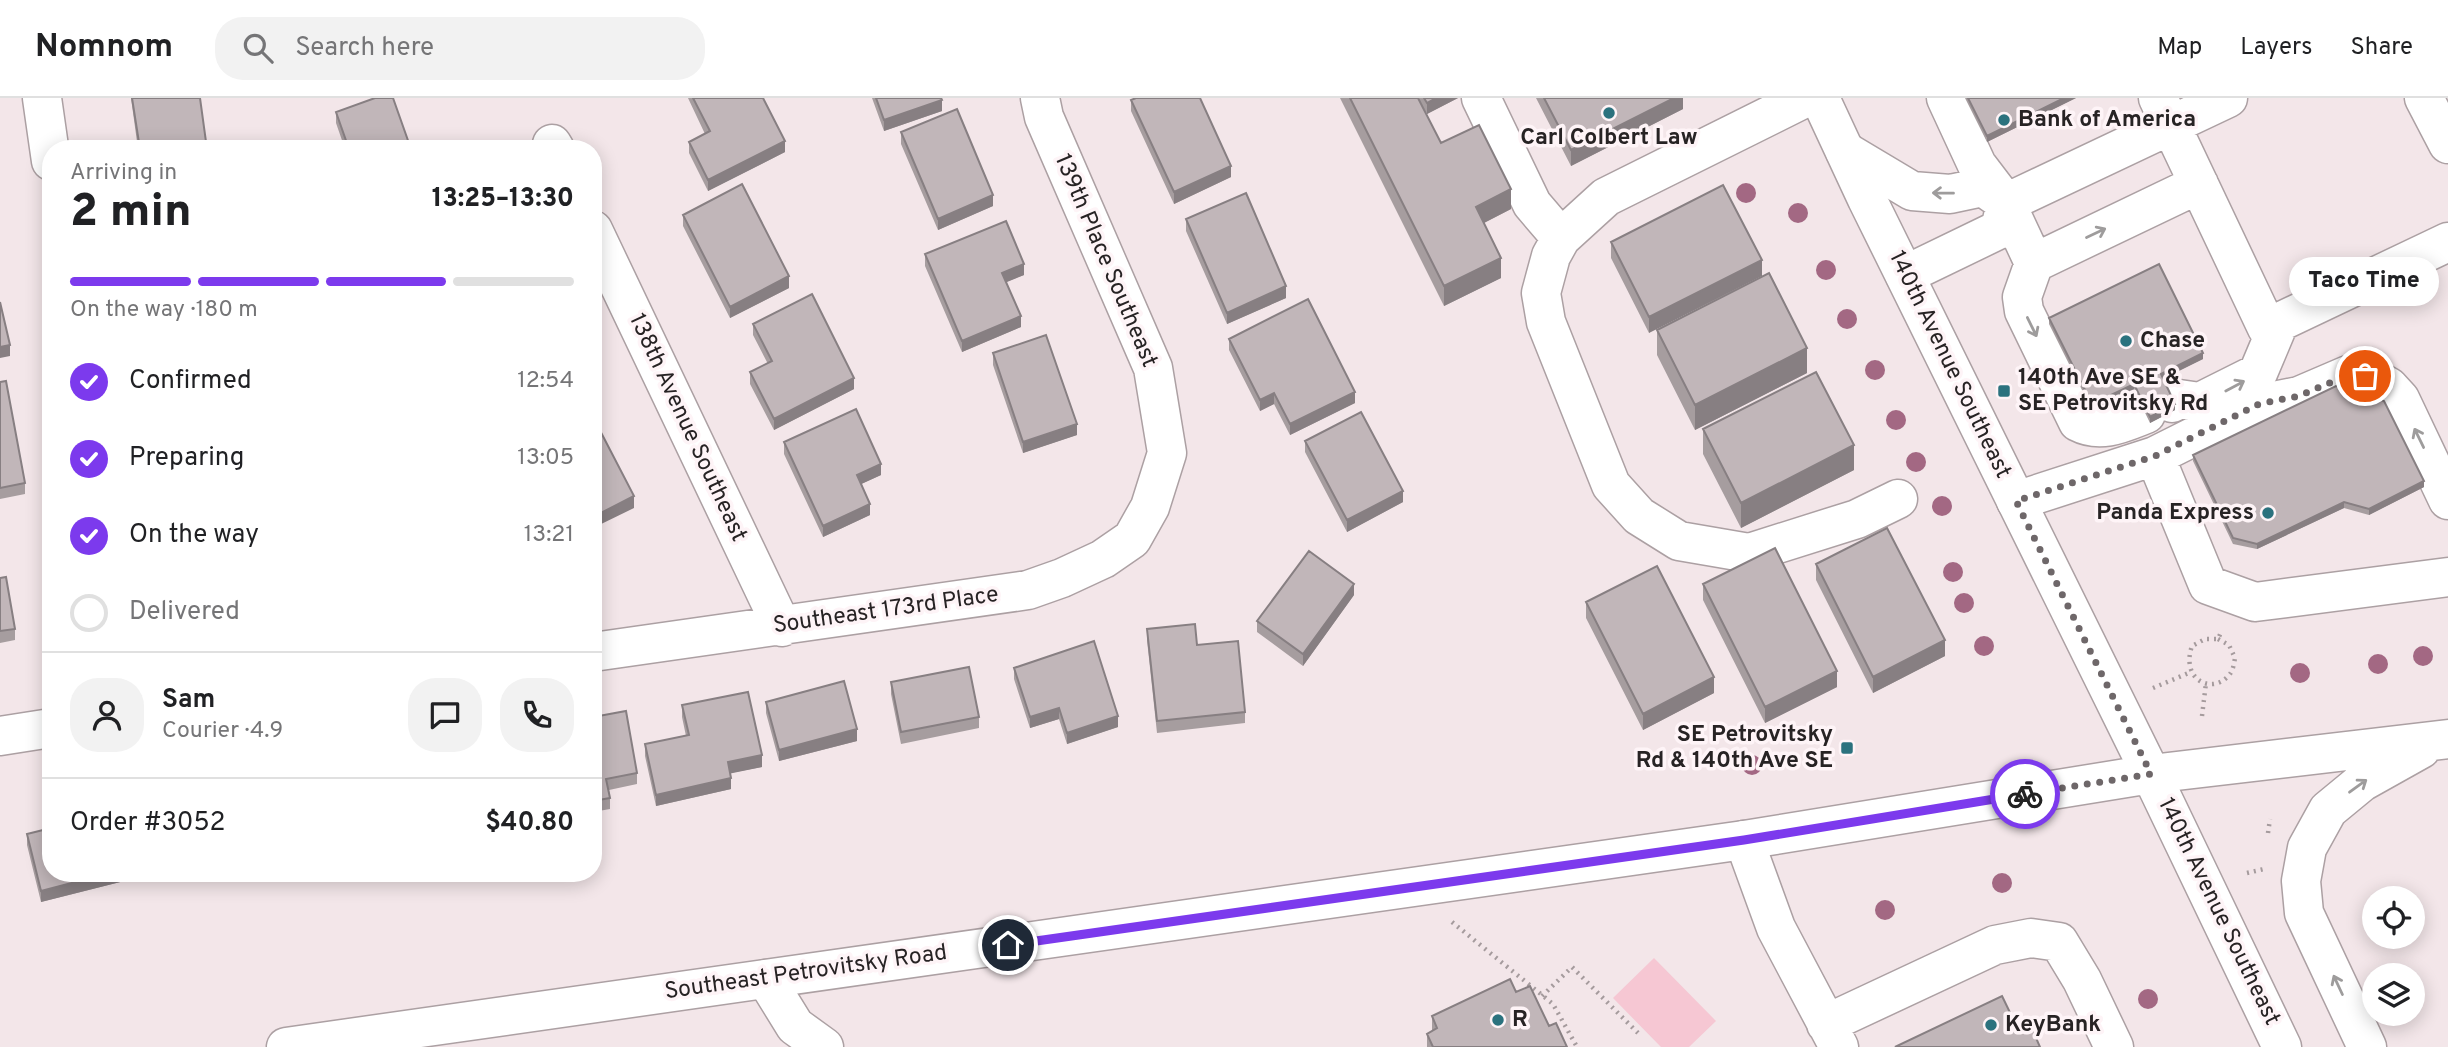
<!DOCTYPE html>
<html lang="en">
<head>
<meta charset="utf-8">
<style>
  :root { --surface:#fff; --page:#f2f2f2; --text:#202124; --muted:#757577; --line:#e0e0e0; --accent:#7c3aed }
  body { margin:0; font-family:Overpass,sans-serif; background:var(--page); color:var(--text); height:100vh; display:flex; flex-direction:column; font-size:26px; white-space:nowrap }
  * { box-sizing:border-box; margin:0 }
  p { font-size:23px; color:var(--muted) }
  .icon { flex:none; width:38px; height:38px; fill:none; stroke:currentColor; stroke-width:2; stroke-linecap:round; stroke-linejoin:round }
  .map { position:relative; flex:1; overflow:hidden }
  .side { position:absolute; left:42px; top:42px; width:560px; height:742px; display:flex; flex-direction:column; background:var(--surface); border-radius:28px; box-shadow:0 4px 18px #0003 }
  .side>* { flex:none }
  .controls { position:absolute; left:2362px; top:788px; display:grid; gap:14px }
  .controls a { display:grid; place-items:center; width:63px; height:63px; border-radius:50%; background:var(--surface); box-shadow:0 4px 18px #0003; font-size:35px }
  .pin { position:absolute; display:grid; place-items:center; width:60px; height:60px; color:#fff; margin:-30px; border:4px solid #fff; border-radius:50%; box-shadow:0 2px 7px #0007 }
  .courier { position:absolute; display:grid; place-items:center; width:70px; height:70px; margin:-35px; border:5px solid #7c3aed; border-radius:50%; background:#fff; color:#222; box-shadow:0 2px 9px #0007 }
  .bubble { position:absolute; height:49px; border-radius:24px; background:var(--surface); box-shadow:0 4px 18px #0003; font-size:23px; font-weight:800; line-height:49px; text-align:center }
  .overview em { font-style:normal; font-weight:800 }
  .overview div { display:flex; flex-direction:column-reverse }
  .overview { display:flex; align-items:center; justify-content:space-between; height:119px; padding:0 28px }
  h1 { font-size:46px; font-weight:800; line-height:52px }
  .bar { display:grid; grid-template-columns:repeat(4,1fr); gap:10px 7px; align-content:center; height:84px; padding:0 28px }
  .bar i { height:9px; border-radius:5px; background:var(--line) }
  .bar .current { background:var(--accent) }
  .bar p { grid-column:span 4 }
  .line { display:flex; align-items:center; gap:18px; padding:0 28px; border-top:2px solid var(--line) }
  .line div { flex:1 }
  .round { display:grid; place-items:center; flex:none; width:74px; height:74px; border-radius:28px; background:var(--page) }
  ol { padding:0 28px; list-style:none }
  li { display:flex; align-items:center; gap:21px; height:77px }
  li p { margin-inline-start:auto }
  li .icon { padding:7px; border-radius:50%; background:var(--accent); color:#fff; stroke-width:4 }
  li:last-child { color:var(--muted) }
  li i { width:38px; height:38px; border:4px solid var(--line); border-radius:50% }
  header { display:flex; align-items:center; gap:42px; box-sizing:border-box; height:98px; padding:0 35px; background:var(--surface); border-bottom:2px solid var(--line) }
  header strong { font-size:33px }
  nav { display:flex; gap:38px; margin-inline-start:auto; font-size:24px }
  .search { width:490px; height:63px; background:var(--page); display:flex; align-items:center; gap:18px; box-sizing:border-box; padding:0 24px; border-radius:28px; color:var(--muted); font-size:26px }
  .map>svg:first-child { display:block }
  .green { fill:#f6c7d3 }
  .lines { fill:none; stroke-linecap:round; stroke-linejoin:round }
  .minor-casing { stroke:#aca0a3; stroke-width:41 }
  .major-casing { stroke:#aca0a3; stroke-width:41 }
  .path { stroke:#a59b9d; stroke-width:4.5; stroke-dasharray:2 5; stroke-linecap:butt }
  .minor { stroke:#fff; stroke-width:38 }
  .major { stroke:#fff; stroke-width:38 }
  .tree { fill:#a36883 }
  .wall { fill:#a69d9f }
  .shaded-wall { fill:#877f82 }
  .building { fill:#c1b6b9; stroke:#877f82; stroke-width:2 }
  .oneway { stroke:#9e9c9c }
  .done { stroke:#6e6769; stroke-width:7; stroke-dasharray:0 12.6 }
  .route { stroke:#7c3aed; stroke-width:9 }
  .poi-dot { fill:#2b727e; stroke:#fef4f7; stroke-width:2.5 }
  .labels { text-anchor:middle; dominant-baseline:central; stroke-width:7; stroke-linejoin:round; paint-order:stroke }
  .poi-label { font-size:23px; font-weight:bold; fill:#272324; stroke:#fef4f7; text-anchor:start }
  .street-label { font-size:23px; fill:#272324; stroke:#fef4f7 }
</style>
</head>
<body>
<header>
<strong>Nomnom</strong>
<div class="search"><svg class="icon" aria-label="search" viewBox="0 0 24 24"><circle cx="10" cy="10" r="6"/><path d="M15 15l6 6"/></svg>Search here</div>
<nav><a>Map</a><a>Layers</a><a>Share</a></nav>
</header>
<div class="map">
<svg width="2448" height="949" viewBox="0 0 2448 949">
  <rect width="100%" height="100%" fill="#f3e6e9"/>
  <!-- green -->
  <path class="green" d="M 1654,860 L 1716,923 L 1689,949 L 1661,949 L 1613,900 Z"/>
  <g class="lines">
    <defs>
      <path id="minor" d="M 42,0 L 51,63
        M 1481,0 L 1532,106 L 1561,140
        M 1805,0 L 1606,99 L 1561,140 L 1551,158 L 1541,195 L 1546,224 L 1611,387 L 1639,418 L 1679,443 L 1749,455 L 1857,421 L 1898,401
        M 1946,0 L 1977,67 L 2006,105 L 2034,165 L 2022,199 L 2024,213 L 2078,324 C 2101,336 2123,325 2146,316
        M 2158,0 L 2267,230 L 2448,144
        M 2424,0 L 2448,46
        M 552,46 L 555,51
        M 1845,53 L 1912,93 L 1950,96 L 1983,89 L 2006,105
        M 2006,105 L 2228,0
        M 593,132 L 782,529
        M 2034,165 L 2199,86
        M 1905,177 L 2000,131 L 2006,105
        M 2172,305 L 2179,301 L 2200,304 L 2258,275 L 2279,225
        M 2155,358 L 2208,487 L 2255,504 L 2448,479
        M 2016,403 L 2155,358 L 2259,306 L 2299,298 L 2348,277 L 2365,278 L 2375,281 L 2389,289 L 2400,301 L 2448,402
        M 593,554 L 1028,492 L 1062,480 L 1103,461 L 1132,441 L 1150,409 L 1167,355 L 1153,270 L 1044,19 L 1040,0
        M 0,638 L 51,630
        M 1744,742 L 1776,830 L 1839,949
        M 766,881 L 795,928 L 824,949
        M 1826,926 L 1995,847 L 2031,840 L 2059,844 L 2082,882 L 2114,949"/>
      <path id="major" d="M 1820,0 L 1867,101 L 2151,676 L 2282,949
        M 286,949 L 1744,742 L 2151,676 L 2448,641
        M 2367,949 L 2304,815 L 2301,783 L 2307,750 L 2328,712 L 2362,684 L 2421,651"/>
    </defs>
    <!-- minor casing -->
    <use href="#minor" class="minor-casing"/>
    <!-- major casing -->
    <use href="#major" class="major-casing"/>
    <!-- path -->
    <path class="path" d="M 2218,541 L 2229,547 L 2235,560 C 2234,566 2233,572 2230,576 C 2213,598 2180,582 2192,548 L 2205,541 L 2218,541 L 2222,532
      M 2153,590 L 2191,574
      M 2202,618 L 2206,585
      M 2268,735 L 2270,721
      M 2247,775 L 2264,771
      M 1452,824 L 1553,906 L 1577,949
      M 1542,898 L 1572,869 L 1639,936"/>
    <!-- minor -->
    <use href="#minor" class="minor"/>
    <!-- major -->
    <use href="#major" class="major"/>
  </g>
  <!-- trees -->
  <g class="tree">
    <circle cx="1746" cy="95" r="10"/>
    <circle cx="1798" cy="115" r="10"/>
    <circle cx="1826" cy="172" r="10"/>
    <circle cx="1847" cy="221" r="10"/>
    <circle cx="1875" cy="272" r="10"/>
    <circle cx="1896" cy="322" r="10"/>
    <circle cx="1916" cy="364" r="10"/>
    <circle cx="1942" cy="408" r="10"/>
    <circle cx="1953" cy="474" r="10"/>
    <circle cx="1964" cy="505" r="10"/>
    <circle cx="1984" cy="548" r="10"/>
    <circle cx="2423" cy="558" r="10"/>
    <circle cx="2378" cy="566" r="10"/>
    <circle cx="2300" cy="575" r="10"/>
    <circle cx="1752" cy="667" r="10"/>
    <circle cx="2002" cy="785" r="10"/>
    <circle cx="1885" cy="812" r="10"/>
    <circle cx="2148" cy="901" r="10"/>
  </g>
  <!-- wall -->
  <path class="wall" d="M 131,0 L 200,0 L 207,51 L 138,51 Z
    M 688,0 L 763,0 L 785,54 L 708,93 L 689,55 L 689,44 L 705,36 Z
    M 872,0 L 941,0 L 942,13 L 884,33 Z
    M 1340,0 L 1418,0 L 1441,45 L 1511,111 L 1484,125 L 1501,180 L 1444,208 Z
    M 1418,0 L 1458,0 L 1427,16 Z
    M 1536,0 L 1683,0 L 1683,11 L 1571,68 Z
    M 1965,0 L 2076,0 L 1987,44 Z
    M 1131,2 L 1231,79 L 1174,106 L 1131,13 Z
    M 336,14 L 411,51 L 345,51 L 336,25 Z
    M 901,34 L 993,108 L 938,132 L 901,46 Z
    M 1723,87 L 1649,235 L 1611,160 L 1611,144 Z
    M 683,117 L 789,190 L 730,220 L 683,128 Z
    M 1186,121 L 1286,200 L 1227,226 L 1186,133 Z
    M 925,156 L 1024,177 L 1006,184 L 1021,229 L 962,254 L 925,168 Z
    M 2049,220 L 2203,261 L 2163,280 L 2175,312 L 2150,325 L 2134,292 L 2092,312 L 2049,226 Z
    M 753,226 L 854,291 L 774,332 L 750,286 L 750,274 L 768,266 L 753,237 Z
    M 1657,232 L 1807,275 L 1695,332 L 1657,257 Z
    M 1229,241 L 1355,305 L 1290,337 L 1274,306 L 1260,313 L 1229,252 Z
    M 993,255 L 1077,337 L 1023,355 L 993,267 Z
    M 0,284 L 25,385 L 25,396 L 0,401 Z
    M 1703,331 L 1854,372 L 1741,430 L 1703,356 Z
    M 1305,343 L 1403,404 L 1347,434 L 1305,354 Z
    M 784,344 L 881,377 L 861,386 L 870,417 L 823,439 L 784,356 Z
    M 2193,357 L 2424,389 L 2369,417 L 2344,410 L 2257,451 L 2233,446 L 2193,363 Z
    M 1816,466 L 1945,558 L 1873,595 L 1816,482 Z
    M 0,480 L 15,531 L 15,542 L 0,545 Z
    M 1703,486 L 1837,589 L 1765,625 L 1703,502 Z
    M 1354,497 L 1303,568 L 1257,534 L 1257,523 Z
    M 1586,504 L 1714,595 L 1643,632 L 1586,520 Z
    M 1147,531 L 1197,547 L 1245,614 L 1245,625 L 1157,635 L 1147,542 Z
    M 1014,570 L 1118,629 L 1067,646 L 1059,621 L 1030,630 L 1014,581 Z
    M 891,584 L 979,619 L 979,630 L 901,646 L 891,596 Z
    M 766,604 L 857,643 L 779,663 L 766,615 Z
    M 682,607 L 762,669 L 730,675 L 731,691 L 656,708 L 645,658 L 645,646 L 686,638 L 682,619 Z
    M 593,619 L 637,675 L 637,686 L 609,692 L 610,700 L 610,711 L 593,714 Z
    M 27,736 L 140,775 L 140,779 L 41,804 L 27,747 Z
    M 1516,894 L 1549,928 L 1567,949 L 1427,949 L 1427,936 L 1432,933 L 1432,918 Z"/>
  <!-- shaded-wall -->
  <path class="shaded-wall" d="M 1436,0 L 1458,0 L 1427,16 L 1427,5 Z
    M 1674,0 L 1683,0 L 1683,11 L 1571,68 L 1571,52 Z
    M 2064,0 L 2076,0 L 1987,44 L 1987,38 Z
    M 942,2 L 942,13 L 884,33 L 884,22 Z
    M 785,43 L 785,54 L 708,93 L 708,82 Z
    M 1231,68 L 1231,79 L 1174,106 L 1174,94 Z
    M 1511,91 L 1511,111 L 1476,129 L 1476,109 Z
    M 993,97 L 993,108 L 938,132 L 938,121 Z
    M 1501,160 L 1501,180 L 1444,208 L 1444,188 Z
    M 1762,162 L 1762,178 L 1649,235 L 1649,219 Z
    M 1024,166 L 1024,177 L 1002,186 L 1002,175 Z
    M 789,178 L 789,190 L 730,220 L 730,209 Z
    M 1286,188 L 1286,200 L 1227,226 L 1227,215 Z
    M 1021,218 L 1021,229 L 962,254 L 962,243 Z
    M 10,247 L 10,258 L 0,260 L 0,249 Z
    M 1807,250 L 1807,275 L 1695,332 L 1695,307 Z
    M 2203,255 L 2203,261 L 2161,282 L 2161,276 Z
    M 854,280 L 854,291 L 774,332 L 774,321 Z
    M 2134,286 L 2134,292 L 2092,312 L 2092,306 Z
    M 1355,294 L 1355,305 L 1290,337 L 1290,326 Z
    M 1274,295 L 1274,306 L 1260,313 L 1260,302 Z
    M 2175,306 L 2175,312 L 2150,325 L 2150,319 Z
    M 1077,326 L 1077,337 L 1023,355 L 1023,344 Z
    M 1854,347 L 1854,372 L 1741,430 L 1741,405 Z
    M 881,366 L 881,377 L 857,388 L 857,377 Z
    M 2424,383 L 2424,389 L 2369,417 L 2369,411 Z
    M 1403,393 L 1403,404 L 1347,434 L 1347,422 Z
    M 634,398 L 634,410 L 593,430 L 593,419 Z
    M 2344,404 L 2344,410 L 2257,451 L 2257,446 Z
    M 870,406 L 870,417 L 823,439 L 823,428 Z
    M 1354,486 L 1354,497 L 1303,568 L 1303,556 Z
    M 1945,542 L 1945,558 L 1873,595 L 1873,579 Z
    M 1837,573 L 1837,589 L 1765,625 L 1765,609 Z
    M 1714,579 L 1714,595 L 1643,632 L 1643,616 Z
    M 1059,610 L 1059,621 L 1030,630 L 1030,619 Z
    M 1118,618 L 1118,629 L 1067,646 L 1067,635 Z
    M 857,631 L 857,643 L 779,663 L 779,652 Z
    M 762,657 L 762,669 L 728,676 L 728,664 Z
    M 731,680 L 731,691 L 656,708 L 656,697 Z
    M 110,775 L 140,775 L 140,779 L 41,804 L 41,793 Z"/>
  <!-- building -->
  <path class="building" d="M 132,0 L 200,0 L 207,51 L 140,51 Z
    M 375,0 L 393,0 L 411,51 L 349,51 L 336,14 Z
    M 693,0 L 763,0 L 785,43 L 708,82 L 689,44 L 710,33 Z
    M 876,0 L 941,0 L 942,2 L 884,22 Z
    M 1136,0 L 1200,0 L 1231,68 L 1174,94 L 1131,2 Z
    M 1350,0 L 1418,0 L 1441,45 L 1479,27 L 1511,91 L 1476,109 L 1501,160 L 1444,188 Z
    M 1424,0 L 1436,0 L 1427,5 Z
    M 1544,0 L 1674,0 L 1571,52 Z
    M 1968,0 L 2064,0 L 1987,38 Z
    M 957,11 L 993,97 L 938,121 L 901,34 Z
    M 742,86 L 789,178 L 730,209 L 683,117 Z
    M 1723,87 L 1762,162 L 1649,219 L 1611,144 Z
    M 1246,95 L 1286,188 L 1227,215 L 1186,121 Z
    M 1006,123 L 1024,166 L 1002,175 L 1021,218 L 962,243 L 925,156 Z
    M 2159,166 L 2203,255 L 2161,276 L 2175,306 L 2150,319 L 2134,286 L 2092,306 L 2049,220 Z
    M 1769,175 L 1807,250 L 1695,307 L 1657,232 Z
    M 812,196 L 854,280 L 774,321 L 750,274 L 772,263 L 753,226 Z
    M 1308,201 L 1355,294 L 1290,326 L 1274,295 L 1260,302 L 1229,241 Z
    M 0,204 L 10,247 L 0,249 Z
    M 1046,237 L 1077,326 L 1023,344 L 993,255 Z
    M 1816,274 L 1854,347 L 1741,405 L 1703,331 Z
    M 6,283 L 25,385 L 0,390 L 0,284 Z
    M 2336,288 L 2384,303 L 2424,383 L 2369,411 L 2344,404 L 2257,446 L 2233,440 L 2193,357 Z
    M 856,311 L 881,366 L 857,377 L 870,406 L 823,428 L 784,344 Z
    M 1361,314 L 1403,393 L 1347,422 L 1305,343 Z
    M 593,319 L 634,398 L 593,419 Z
    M 1887,430 L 1945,542 L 1873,579 L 1816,466 Z
    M 1775,450 L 1837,573 L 1765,609 L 1703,486 Z
    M 1309,453 L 1354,486 L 1303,556 L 1257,523 Z
    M 1657,468 L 1714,579 L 1643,616 L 1586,504 Z
    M 6,479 L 15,531 L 0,533 L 0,480 Z
    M 1195,526 L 1197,547 L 1238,543 L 1245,614 L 1157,623 L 1147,531 Z
    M 1094,543 L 1118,618 L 1067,635 L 1059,610 L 1030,619 L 1014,570 Z
    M 969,569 L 979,619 L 901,634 L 891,584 Z
    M 844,583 L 857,631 L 779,652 L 766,604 Z
    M 748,594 L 762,657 L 728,664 L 731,680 L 656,697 L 645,646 L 689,637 L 682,607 Z
    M 626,613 L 637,675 L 606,681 L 610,700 L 593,703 L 593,619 Z
    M 51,730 L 51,775 L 110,775 L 41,793 L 27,736 Z
    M 1510,881 L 1516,894 L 1530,888 L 1549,928 L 1556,925 L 1567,949 L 1433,949 L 1427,936 L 1437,930 L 1432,918 Z
    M 2002,898 L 2017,929 L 2029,924 L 2040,949 L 1895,949 Z"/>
  <!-- one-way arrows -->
  <defs><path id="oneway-shaft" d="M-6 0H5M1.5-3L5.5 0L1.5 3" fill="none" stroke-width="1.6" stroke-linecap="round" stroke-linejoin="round" transform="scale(1.75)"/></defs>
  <g class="oneway">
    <use href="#oneway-shaft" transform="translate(1943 95) rotate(-179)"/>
    <use href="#oneway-shaft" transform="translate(2096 135) rotate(-25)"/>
    <use href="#oneway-shaft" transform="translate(2032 229) rotate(64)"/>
    <use href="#oneway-shaft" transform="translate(2235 288) rotate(-28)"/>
    <use href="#oneway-shaft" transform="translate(2419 340) rotate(-116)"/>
    <use href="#oneway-shaft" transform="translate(2358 688) rotate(-36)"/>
    <use href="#oneway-shaft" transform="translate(2338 887) rotate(-115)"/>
  </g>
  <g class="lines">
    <!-- done -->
    <path class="done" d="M 2025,696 L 2151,676 L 2016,403 L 2155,358 L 2259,306 L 2299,298 L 2348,277 L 2365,278"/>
    <!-- route -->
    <path class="route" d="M 1008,847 L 1744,742 L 2025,696"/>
  </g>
  <!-- markers -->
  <g class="poi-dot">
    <circle cx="1609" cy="15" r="7"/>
    <circle cx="2004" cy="22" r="7"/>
    <circle cx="2126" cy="243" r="7"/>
    <rect x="1997" y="286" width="14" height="14" rx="3.5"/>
    <circle cx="2268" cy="415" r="7"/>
    <rect x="1840" y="643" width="14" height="14" rx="3.5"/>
    <circle cx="1498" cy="922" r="7"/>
    <circle cx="1991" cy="927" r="7"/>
  </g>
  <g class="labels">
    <!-- poi labels -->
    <g class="poi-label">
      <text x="2018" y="22">Bank of America</text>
      <text x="1609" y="40" text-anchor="middle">Carl Colbert Law</text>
      <text x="2140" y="243">Chase</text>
      <text x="2018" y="280">140th Ave SE &amp;<tspan x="2018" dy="26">SE Petrovitsky Rd</tspan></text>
      <text x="2254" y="415" text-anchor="end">Panda Express</text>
      <text x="1833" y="637" text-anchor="end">SE Petrovitsky<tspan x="1833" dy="26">Rd &amp; 140th Ave SE</tspan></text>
      <text x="1512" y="922">R</text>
      <text x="2005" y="927">KeyBank</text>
    </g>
    <!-- street labels -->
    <g class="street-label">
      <text transform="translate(1105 163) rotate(67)">139th Place Southeast</text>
      <text transform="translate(1949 267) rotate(64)">140th Avenue Southeast</text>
      <text transform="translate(687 330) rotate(65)">138th Avenue Southeast</text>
      <text transform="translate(886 513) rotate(-8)">Southeast 173rd Place</text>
      <text transform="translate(2218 814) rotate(64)">140th Avenue Southeast</text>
      <text transform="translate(806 875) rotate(-8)">Southeast Petrovitsky Road</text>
    </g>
  </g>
</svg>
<div class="controls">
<a><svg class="icon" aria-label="locate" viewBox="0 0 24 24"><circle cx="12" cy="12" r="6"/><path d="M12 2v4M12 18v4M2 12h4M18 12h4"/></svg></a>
<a><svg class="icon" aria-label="layers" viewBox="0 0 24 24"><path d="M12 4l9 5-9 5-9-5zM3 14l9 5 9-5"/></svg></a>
</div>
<div class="pin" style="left:2365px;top:278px;background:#ea580c"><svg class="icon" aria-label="bag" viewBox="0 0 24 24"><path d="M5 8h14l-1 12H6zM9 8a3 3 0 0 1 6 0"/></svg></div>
<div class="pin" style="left:1008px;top:847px;background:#1f2937"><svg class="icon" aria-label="home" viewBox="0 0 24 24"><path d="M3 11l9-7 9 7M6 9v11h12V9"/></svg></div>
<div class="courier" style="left:2025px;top:696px"><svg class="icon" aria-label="bike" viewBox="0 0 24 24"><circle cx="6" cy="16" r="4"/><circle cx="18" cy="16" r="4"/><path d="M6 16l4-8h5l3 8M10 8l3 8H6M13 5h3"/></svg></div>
<div class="bubble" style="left:2289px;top:159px;width:150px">Taco Time</div>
<section class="side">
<div class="overview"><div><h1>2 min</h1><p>Arriving in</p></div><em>13:25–13:30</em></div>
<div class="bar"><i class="current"></i><i class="current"></i><i class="current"></i><i></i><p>On the way · 180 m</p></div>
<ol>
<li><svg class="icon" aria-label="check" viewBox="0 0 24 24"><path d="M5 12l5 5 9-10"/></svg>Confirmed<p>12:54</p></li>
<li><svg class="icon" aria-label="check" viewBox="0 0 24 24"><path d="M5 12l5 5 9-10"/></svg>Preparing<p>13:05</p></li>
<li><svg class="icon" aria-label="check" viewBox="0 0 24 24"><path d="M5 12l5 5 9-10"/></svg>On the way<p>13:21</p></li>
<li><i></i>Delivered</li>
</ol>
<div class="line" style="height:126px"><a class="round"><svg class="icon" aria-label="person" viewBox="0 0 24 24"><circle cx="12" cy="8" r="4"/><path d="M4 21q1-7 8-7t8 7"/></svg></a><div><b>Sam</b><p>Courier · 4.9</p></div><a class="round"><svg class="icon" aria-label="chat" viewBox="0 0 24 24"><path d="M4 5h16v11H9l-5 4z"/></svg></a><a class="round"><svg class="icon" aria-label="phone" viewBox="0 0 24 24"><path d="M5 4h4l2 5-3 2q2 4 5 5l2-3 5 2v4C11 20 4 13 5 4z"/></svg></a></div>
<div class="line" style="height:91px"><div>Order #3052</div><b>$40.80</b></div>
</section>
</div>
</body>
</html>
